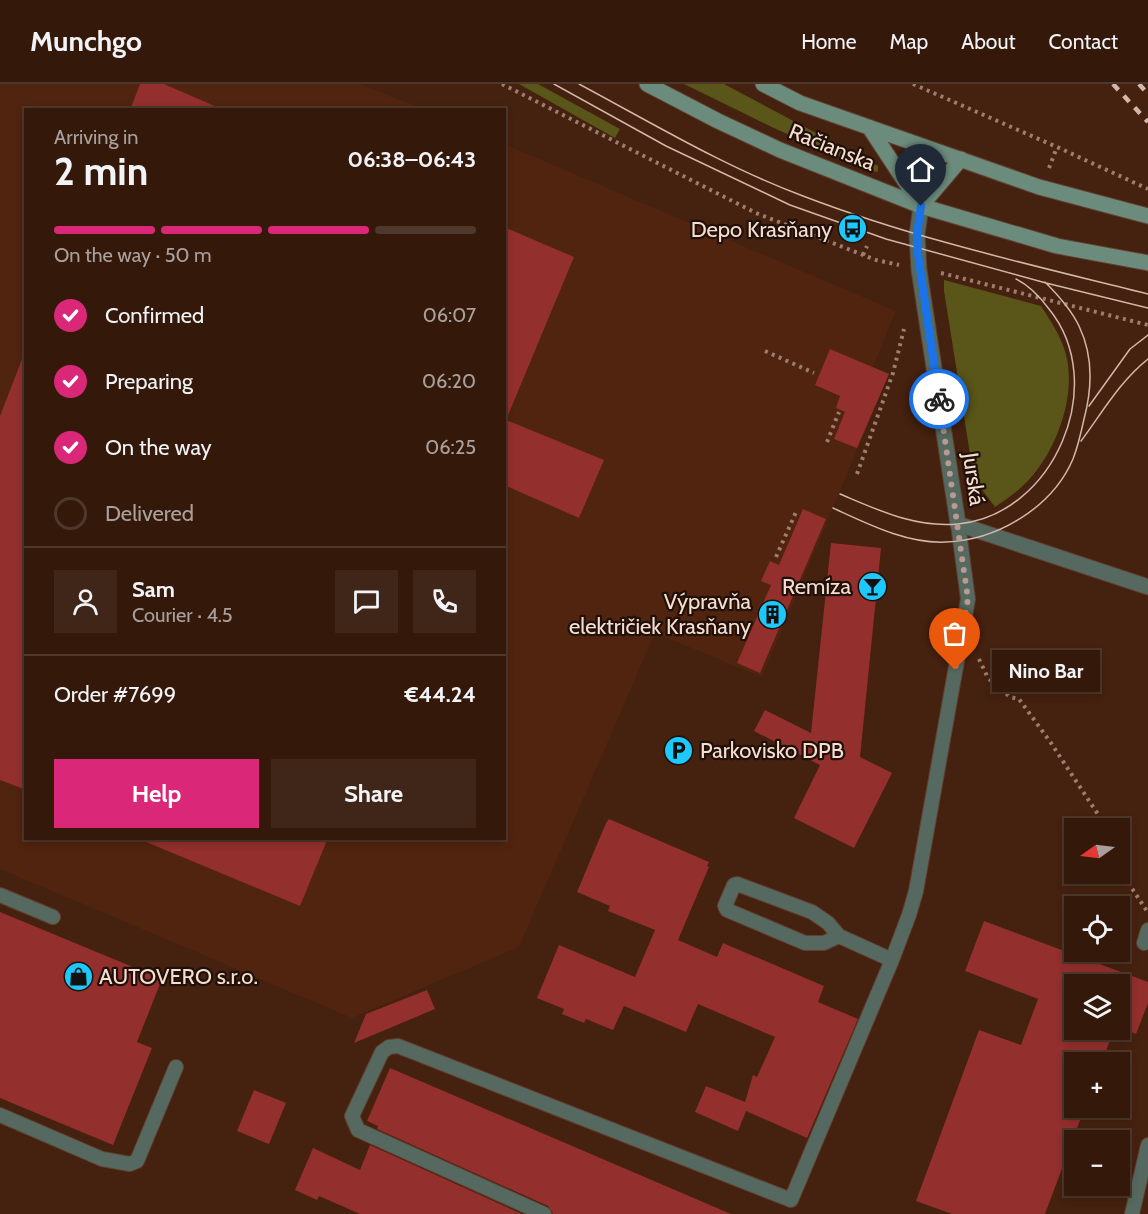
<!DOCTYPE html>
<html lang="en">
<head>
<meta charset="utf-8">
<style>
  :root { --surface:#34190b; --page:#3f2619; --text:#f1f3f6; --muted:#a9a09d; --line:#4e382c; --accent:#db2777 }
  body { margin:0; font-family:Cabin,sans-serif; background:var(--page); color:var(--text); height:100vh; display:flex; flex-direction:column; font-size:22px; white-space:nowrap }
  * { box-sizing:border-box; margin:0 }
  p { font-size:20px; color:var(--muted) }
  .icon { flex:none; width:33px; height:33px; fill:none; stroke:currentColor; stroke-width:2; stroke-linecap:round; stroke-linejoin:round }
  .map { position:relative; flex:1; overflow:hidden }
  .drawer { position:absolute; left:24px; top:24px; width:482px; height:732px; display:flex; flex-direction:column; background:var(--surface); border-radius:0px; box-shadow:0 3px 9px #0003,0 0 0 2px var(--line) }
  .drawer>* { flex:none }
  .needle { width:39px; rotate:256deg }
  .tools { position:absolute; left:1064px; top:734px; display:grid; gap:12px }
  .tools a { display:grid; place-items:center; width:66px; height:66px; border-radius:0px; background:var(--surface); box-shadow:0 3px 9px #0003,0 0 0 2px var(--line); font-size:30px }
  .pin { position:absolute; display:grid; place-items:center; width:51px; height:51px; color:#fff; margin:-62px -26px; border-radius:50% 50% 50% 0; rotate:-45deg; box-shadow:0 0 6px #0007 }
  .pin .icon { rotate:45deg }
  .courier { position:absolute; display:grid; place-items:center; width:60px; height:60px; margin:-30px; border:4px solid #1a73e8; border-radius:50%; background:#fff; color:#222; box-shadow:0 2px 8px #0007 }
  .bubble { position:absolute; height:42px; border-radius:0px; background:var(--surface); box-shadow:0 3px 9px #0003,0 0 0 2px var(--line); font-size:20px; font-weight:700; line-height:42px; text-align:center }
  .overview em { font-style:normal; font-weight:700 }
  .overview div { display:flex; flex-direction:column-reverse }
  .overview { display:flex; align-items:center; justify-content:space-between; height:102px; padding:0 30px }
  h1 { font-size:39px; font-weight:700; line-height:45px }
  .bar { display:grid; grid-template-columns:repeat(4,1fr); gap:9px 6px; align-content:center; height:72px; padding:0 30px }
  .bar i { height:8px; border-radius:4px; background:var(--line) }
  .bar .on { background:var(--accent) }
  .bar p { grid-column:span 4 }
  .line { display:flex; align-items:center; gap:15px; padding:0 30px; border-top:2px solid var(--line) }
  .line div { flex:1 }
  .round { display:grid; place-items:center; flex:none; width:63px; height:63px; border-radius:0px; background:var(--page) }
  ol { padding:0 30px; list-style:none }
  li { display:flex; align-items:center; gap:18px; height:66px }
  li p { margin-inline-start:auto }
  li .icon { padding:6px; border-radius:50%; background:var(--accent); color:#fff; stroke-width:4 }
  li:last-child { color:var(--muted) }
  li i { width:33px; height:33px; border:3px solid var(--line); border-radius:50% }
  .primary-button { display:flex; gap:12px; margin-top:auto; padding:12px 30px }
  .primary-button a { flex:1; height:69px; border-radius:0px; background:var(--accent); color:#fff; font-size:24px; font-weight:700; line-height:69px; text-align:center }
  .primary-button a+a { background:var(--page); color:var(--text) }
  header { display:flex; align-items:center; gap:36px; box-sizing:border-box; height:84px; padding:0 30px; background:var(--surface); border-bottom:2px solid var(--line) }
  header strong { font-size:28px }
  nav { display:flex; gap:33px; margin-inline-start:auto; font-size:21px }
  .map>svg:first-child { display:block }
  .built { fill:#50240f }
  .green { fill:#5a5518 }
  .building { fill:#932f2d }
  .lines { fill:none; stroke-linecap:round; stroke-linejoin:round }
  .service-casing { stroke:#613f2e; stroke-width:16 }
  .minor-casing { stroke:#613f2e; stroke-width:17 }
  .secondary-casing { stroke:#613f2e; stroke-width:17 }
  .path { stroke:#9c7d6f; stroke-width:4; stroke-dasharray:3 4.5; stroke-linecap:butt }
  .service { stroke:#556960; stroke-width:14 }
  .minor { stroke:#556960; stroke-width:15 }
  .secondary { stroke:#6b8b7c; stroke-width:15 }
  .tram { stroke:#d2b7aa; stroke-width:1.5 }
  .rail { stroke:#d2b7aa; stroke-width:4.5; stroke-dasharray:8 8; stroke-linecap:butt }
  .done { stroke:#b89b8e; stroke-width:6; stroke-dasharray:0 10.8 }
  .route { stroke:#1a73e8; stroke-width:8 }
  .labels { text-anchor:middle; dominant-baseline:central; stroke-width:4.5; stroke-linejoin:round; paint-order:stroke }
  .street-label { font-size:22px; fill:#f6ddd2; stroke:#201008 }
  .poi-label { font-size:22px; fill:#f6ddd2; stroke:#201008; text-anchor:end }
</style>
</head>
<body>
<header>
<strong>Munchgo</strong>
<nav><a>Home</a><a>Map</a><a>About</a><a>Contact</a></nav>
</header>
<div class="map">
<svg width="1148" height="1130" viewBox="0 0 1148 1130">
  <rect width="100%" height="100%" fill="#45210f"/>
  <!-- built -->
  <path class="built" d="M 0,0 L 361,0 L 422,25 L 26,26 L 26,754 L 504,754 L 504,60 L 896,227 L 873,283 L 889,290 L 762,593 L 655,549 L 519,863 L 352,934 L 0,785 Z"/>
  <!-- green -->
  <path class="green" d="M 519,0 L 538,0 L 620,45 L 615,54 Z
    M 684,0 L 724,0 L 878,82 L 878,87 L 876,88 L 778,46 Z
    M 944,196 L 1041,222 C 1052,239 1063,255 1067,275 C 1076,319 1052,379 1017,407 C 1010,413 1002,418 995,423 L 974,395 L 944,207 Z"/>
  <!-- building -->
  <path class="building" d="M 140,0 L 164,0 L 224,26 L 130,26 Z
    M 504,143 L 574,173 L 506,336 L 604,376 L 579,434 L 504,401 Z
    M 830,265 L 889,290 L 857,364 L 834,355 L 845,328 L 836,324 L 840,312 L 815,301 Z
    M 24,270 L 26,270 L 26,706 L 0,696 L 0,332 Z
    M 803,425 L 826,435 L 760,589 L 737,579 L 771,501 L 761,497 L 770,477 L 779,481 Z
    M 831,459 L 881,464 L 860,673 L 892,689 L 854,764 L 794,734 L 820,681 L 754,647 L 765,626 L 811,649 Z
    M 609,735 L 709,778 L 707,782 L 709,783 L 678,856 L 717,873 L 723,859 L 824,902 L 818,918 L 858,935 L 807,1054 L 746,1027 L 738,1047 L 695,1028 L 706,1002 L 745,1018 L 753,991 L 757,993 L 775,953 L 698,920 L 686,948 L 624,922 L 613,946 L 586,935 L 584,939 L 562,930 L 564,925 L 537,914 L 559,861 L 635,893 L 655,846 L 608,827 L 610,822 L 577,808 L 606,739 Z
    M 328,754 L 300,822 L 139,755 L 139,754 Z
    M 0,828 L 162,895 L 137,958 L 152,964 L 113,1061 L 0,1014 Z
    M 984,837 L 1148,898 L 1148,919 L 1136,950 L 1119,943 L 1119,900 L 1074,900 L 1074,945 L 1114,945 L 1102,978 L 1074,978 L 1074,1023 L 1085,1023 L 1045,1130 L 952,1130 L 916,1117 L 979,946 L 1021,961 L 1038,915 L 965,887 Z
    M 427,906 L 435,925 L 354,959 L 366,930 Z
    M 390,984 L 731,1130 L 553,1130 L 548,1122 L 377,1045 L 378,1042 L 367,1037 Z
    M 254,1006 L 286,1019 L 269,1060 L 237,1047 Z
    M 370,1061 L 522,1130 L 360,1130 L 319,1112 L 317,1116 L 295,1106 L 313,1064 L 360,1086 Z"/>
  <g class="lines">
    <defs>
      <path id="service" d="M 0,811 L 53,833
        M 839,852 L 824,859 L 805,859 L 727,826 L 725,822 L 734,801 L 737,800 L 812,828 L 828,839 L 839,852 L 892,876
        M 1144,859 L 1148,846
        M 0,1031 L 102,1075 L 130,1080 L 137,1077 L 176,983
        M 544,1130 L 358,1046 L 352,1032 L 382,968 L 389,963 L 398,962 L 791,1116 L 892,876 L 909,831 L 916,807 L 968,515 L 958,440
        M 1132,1130 L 1148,1061"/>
      <path id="minor" d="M 921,122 L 917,151 L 919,186 L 958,440 L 1148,503"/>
      <path id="secondary" d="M 647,0 L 718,37 L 780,66 L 921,122 L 1057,162 L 1148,179
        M 763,0 L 800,19 L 1039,103 L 1148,132
        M 869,43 L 921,122
        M 921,122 L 961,75"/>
    </defs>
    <!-- service casing -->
    <use href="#service" class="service-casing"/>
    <!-- minor casing -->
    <use href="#minor" class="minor-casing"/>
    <!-- secondary casing -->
    <use href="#secondary" class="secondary-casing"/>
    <!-- path -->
    <path class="path" d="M 502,0 L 756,129 L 876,176 L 899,181
      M 913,0 L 1057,63 L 1148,105
      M 1049,84 L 1057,63
      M 863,171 L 867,162
      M 941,189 L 1148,241
      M 765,267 L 814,289
      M 827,358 L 839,328
      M 857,390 L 893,289 L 904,245
      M 776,473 L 796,428
      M 979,575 L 988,594 L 1010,613 L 1019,615 L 1051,659 L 1107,744
      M 1119,778 L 1129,800 L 1147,827"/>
    <!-- service -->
    <use href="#service" class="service"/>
    <!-- minor -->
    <use href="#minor" class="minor"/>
    <!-- secondary -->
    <use href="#secondary" class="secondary"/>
    <!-- tram -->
    <path class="tram" d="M 554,0 L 666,62 L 790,121 L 886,155 L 1046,199 L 1148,224
      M 579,0 C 652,39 725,83 803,112 C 915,155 1032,181 1148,210
      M 1089,322 L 1130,265 L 1148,251
      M 1081,357 C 1102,329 1120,297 1148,275
      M 840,410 C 878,426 915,444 958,440 C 1054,431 1110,300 1049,225 C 1040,213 1030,202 1016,195
      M 833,424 C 868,440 907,460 946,458 C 997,456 1052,424 1073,375 C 1078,362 1081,349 1084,335 C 1092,305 1093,271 1079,242 C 1071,225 1058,211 1045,198"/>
    <!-- rail -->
    <path class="rail" d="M 1113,0 L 1148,38
      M 1139,0 L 1148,10"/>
  </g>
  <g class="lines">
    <!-- done -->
    <path class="done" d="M 939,315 L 968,515 L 955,586"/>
    <!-- route -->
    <path class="route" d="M 921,122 L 917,151 L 918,171 L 939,315"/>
  </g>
  <!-- icons -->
  <defs>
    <symbol id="bus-disc" viewBox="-11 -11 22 22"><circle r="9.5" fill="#1dc9fc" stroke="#201008"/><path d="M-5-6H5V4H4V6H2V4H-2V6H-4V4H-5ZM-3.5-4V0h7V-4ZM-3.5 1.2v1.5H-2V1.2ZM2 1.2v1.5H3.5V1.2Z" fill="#111"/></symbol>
    <symbol id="bar-disc" viewBox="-11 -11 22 22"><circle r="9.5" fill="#1dc9fc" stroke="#201008"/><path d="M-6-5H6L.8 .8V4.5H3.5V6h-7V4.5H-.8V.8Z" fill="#111"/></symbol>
    <symbol id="building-disc" viewBox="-11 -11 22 22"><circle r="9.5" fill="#1dc9fc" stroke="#201008"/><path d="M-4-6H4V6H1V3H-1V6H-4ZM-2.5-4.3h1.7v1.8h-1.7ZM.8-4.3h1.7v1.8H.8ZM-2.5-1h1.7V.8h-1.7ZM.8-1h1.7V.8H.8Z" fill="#111"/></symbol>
    <symbol id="parking-disc" viewBox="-11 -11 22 22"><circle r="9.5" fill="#1dc9fc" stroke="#201008"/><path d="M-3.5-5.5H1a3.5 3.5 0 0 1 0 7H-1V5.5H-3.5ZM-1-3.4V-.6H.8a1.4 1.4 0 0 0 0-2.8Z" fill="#111"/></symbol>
    <symbol id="shop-disc" viewBox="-11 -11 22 22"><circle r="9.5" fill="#1dc9fc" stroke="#201008"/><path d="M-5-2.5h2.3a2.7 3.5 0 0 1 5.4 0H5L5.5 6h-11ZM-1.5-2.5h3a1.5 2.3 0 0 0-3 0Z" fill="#111"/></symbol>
  </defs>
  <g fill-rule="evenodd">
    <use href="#bus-disc" x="836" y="128" width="33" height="33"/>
    <use href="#bar-disc" x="856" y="486" width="33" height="33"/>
    <use href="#building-disc" x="756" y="514" width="33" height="33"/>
    <use href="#parking-disc" x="662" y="650" width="33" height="33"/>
    <use href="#shop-disc" x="62" y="876" width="33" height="33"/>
  </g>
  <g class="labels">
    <!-- street labels -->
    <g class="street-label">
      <text transform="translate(832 63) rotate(22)">Račianska</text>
      <text transform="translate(974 395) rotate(82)">Jurská</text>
    </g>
    <!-- poi labels -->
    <g class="poi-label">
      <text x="832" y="145">Depo Krasňany</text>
      <text x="851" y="502">Remíza</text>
      <text x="751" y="517">Výpravňa<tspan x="751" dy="25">električiek Krasňany</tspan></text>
      <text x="700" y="666" text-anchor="start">Parkovisko DPB</text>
      <text x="99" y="892" text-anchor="start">AUTOVERO s.r.o.</text>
    </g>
  </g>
</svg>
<div class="tools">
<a><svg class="needle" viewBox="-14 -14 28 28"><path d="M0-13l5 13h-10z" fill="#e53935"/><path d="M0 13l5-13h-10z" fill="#a9a09d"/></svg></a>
<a><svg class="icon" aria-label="locate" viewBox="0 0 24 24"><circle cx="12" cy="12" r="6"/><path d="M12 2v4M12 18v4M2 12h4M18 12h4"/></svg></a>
<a><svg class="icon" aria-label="layers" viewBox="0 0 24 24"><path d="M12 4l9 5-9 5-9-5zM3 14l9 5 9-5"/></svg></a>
<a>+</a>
<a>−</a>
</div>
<div class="pin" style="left:955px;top:586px;background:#ea580c"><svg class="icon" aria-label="bag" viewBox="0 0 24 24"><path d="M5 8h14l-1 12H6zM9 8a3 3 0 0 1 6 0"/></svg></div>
<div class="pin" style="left:921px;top:122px;background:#1f2937"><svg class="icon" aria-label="home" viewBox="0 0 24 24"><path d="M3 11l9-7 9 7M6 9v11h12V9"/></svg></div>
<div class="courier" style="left:939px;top:315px"><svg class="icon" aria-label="bike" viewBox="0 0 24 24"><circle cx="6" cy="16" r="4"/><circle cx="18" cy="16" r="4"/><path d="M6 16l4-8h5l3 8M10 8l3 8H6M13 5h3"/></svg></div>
<div class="bubble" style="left:992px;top:566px;width:108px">Nino Bar</div>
<section class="drawer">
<div class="overview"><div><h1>2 min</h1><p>Arriving in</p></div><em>06:38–06:43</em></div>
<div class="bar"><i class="on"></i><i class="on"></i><i class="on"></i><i></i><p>On the way · 50 m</p></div>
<ol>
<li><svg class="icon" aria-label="check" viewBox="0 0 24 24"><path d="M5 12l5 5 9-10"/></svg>Confirmed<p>06:07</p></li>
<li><svg class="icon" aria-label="check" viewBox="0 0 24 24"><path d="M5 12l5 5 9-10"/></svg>Preparing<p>06:20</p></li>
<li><svg class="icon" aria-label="check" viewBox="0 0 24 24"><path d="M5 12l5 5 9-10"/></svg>On the way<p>06:25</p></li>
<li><i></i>Delivered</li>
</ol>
<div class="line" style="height:108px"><a class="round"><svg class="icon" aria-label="person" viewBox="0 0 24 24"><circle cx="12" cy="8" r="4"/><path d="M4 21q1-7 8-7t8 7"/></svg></a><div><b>Sam</b><p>Courier · 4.5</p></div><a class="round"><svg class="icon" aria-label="chat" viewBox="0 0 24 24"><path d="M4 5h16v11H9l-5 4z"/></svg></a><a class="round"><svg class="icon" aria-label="phone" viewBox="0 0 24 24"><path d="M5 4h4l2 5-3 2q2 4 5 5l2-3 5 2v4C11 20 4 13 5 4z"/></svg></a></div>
<div class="line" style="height:78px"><div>Order #7699</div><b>€44.24</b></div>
<div class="primary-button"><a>Help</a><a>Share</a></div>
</section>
</div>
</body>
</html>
